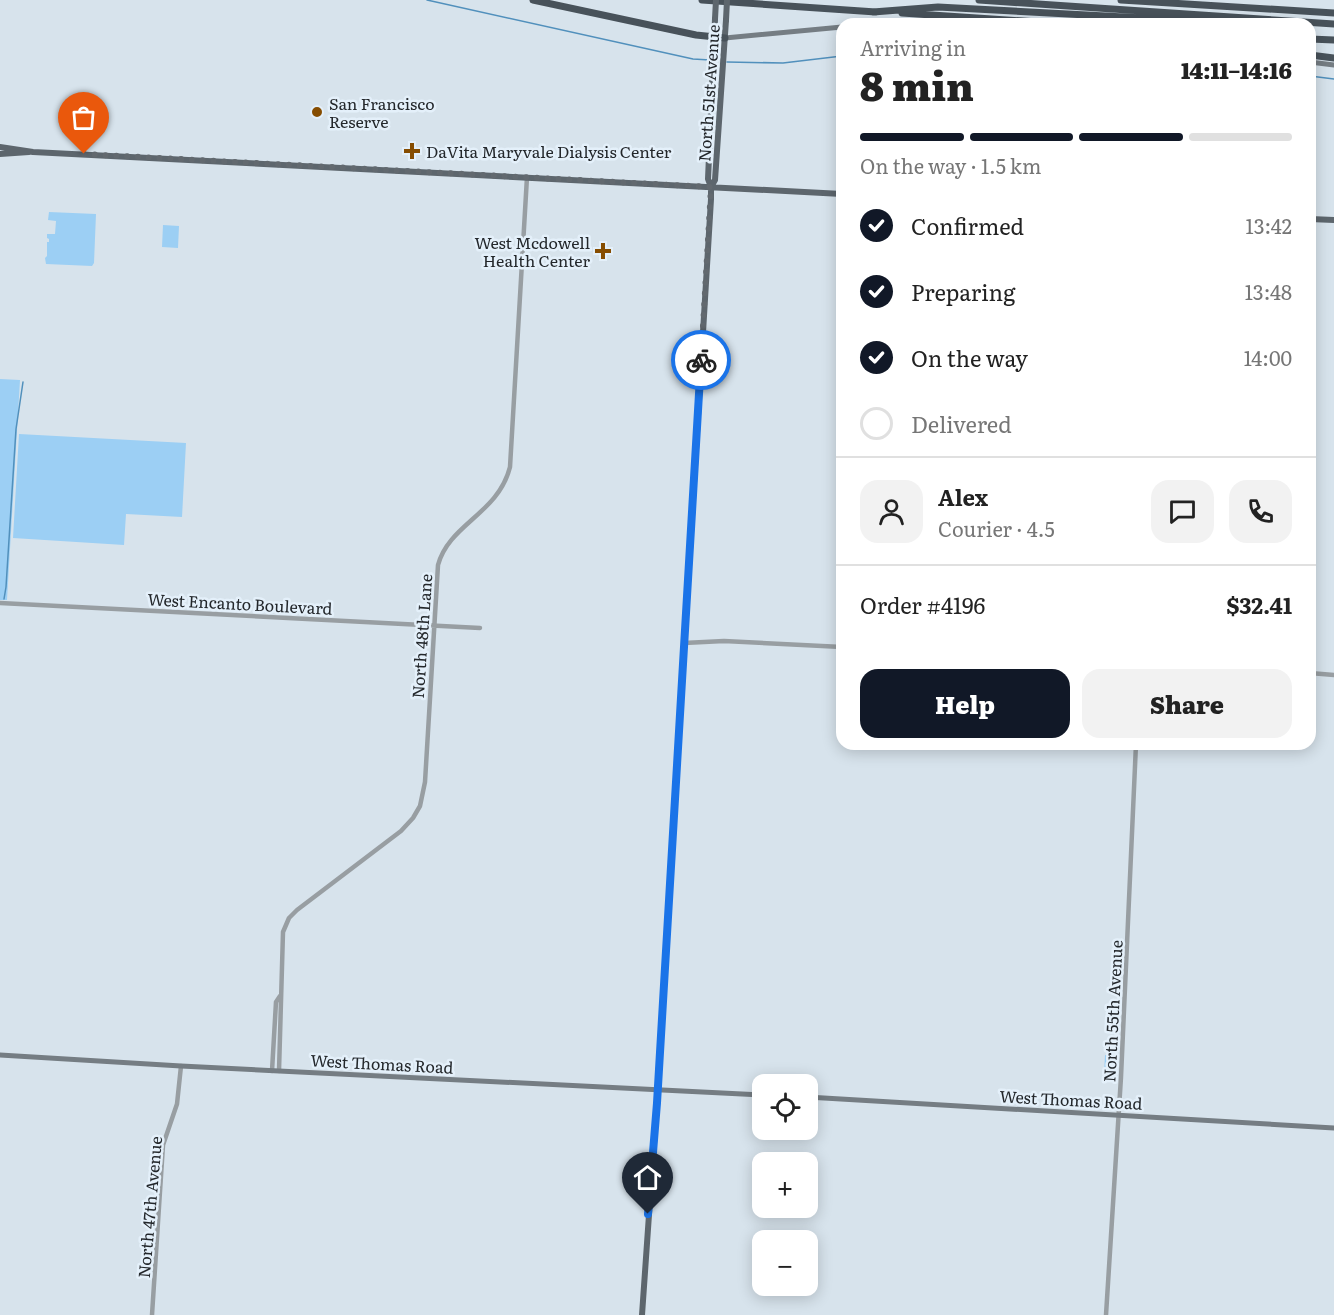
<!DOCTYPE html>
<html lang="en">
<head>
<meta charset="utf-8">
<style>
  :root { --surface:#fff; --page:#f2f2f2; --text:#222; --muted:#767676; --line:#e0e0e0; --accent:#111827 }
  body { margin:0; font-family:Literata,serif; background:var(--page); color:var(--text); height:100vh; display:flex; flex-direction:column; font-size:22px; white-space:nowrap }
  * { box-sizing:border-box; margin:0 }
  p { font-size:20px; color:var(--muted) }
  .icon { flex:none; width:33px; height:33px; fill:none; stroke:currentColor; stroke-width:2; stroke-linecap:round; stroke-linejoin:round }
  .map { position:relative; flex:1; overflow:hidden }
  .sheet { position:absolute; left:836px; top:18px; width:480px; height:732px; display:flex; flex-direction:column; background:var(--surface); border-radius:18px; box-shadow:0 3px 15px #0003 }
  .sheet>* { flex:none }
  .tools { position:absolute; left:752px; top:1074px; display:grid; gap:12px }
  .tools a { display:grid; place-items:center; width:66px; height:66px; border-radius:12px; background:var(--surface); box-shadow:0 3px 15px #0003; font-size:30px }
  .pin { position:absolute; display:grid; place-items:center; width:51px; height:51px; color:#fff; margin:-62px -26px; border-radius:50% 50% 50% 0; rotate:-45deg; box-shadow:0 0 6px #0007 }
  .pin .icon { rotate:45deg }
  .courier { position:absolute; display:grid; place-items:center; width:60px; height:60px; margin:-30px; border:4px solid #1a73e8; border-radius:50%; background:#fff; color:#222; box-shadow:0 2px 8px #0007 }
  .headline em { font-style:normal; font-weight:800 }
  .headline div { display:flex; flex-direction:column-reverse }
  .headline { display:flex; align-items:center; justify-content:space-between; height:102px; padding:0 24px }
  h1 { font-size:39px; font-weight:800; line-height:45px }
  .bar { display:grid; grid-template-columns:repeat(4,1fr); gap:9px 6px; align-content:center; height:72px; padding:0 24px }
  .bar i { height:8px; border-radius:4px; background:var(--line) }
  .bar .current { background:var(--accent) }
  .bar p { grid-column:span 4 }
  .line { display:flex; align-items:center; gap:15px; padding:0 24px; border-top:2px solid var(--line) }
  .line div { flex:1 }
  .round { display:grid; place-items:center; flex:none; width:63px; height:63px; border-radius:18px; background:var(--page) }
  ol { padding:0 24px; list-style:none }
  li { display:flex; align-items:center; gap:18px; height:66px }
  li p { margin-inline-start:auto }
  li .icon { padding:6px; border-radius:50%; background:var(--accent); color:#fff; stroke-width:4 }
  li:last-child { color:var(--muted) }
  li i { width:33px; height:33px; border:3px solid var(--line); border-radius:50% }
  .cta { display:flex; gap:12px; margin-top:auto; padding:12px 24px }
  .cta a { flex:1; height:69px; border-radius:18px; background:var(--accent); color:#fff; font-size:24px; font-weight:800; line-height:69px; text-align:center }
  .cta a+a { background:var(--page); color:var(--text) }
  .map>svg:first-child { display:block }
  .green { fill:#9ccff4 }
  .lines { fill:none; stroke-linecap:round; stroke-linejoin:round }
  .stream { stroke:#5190bc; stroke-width:1.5 }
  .tertiary { stroke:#989ea2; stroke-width:4.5 }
  .secondary { stroke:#757d83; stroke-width:5 }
  .primary { stroke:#5d666d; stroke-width:6 }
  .motorway { stroke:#48525a; stroke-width:7 }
  .primary-bridge { stroke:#5d666d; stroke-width:6 }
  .done { stroke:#62696f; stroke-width:6; stroke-dasharray:0 10.8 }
  .route { stroke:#1a73e8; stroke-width:8 }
  .poi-dot { fill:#864d01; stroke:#e4f0fa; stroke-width:2 }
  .labels { text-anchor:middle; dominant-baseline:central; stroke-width:5; stroke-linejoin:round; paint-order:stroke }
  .street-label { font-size:16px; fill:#23272b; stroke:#e4f0fa }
  .poi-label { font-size:16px; fill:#23272b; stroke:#e4f0fa; text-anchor:start }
</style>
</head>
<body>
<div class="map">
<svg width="1334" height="1315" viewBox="0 0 1334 1315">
  <rect width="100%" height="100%" fill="#d7e3ec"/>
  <!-- green -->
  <path class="green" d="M 49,212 L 96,214 L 94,263 L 92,266 L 46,264 L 45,258 L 47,256 L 47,242 L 49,242 L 49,239 L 47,238 L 47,234 L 55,234 L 56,221 L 48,220 Z
    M 163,225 L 179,226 L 178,248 L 162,247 Z
    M 0,379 L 20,380 L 7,600 L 0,600 Z
    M 19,434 L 186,443 L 182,517 L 126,514 L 124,545 L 13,538 Z
    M 1105,1055 L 1117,1058 L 1117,1075 L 1104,1074 Z"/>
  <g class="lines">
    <!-- stream -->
    <path class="stream" d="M 427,0 L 693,59 L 710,60
      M 727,62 L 783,63 L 842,56
      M 1310,76 L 1334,79
      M 4,599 L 6,587 L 16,429 L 23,382"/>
    <!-- tertiary -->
    <path class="tertiary" d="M 0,603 L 480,628
      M 684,643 L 724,641 L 842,647
      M 1310,673 L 1334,675
      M 272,1071 L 276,1002 L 280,996
      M 279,1071 L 283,932 L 289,918 L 297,910 L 401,831 L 413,818 L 420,806 L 425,782 L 438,565 C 449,524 498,514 510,467 L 527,177
      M 152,1315 L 163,1145 L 177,1104 L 181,1066
      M 1106,1315 L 1121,1077 L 1136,744"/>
    <!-- secondary -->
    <path class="secondary" d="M 725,38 L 842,27
      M 1310,62 L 1334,65
      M 0,1055 L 181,1066 L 762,1095
      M 807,1097 L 1334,1128"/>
    <!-- primary -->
    <path class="primary" d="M 0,147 L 33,152 L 842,194
      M 0,154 L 29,152
      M 711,187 L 715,180 L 726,20
      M 1310,219 L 1334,220
      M 642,1315 L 657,1100 L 711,199 L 711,187 L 708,179 L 715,19"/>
    <!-- motorway -->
    <path class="motorway" d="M 533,0 L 696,35 L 725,38
      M 702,0 L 876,12
      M 979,0 L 1334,24
      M 1121,0 L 1334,13
      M 873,12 L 938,7 L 1256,24
      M 902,13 L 1068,24
      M 1310,39 L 1334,40
      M 1310,55 L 1334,58"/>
    <!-- primary-bridge -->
    <path class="primary-bridge" d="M 715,19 L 716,0
      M 726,20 L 727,0"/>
  </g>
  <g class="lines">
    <!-- done -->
    <path class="done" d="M 84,154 L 711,187 L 701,360"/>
    <!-- route -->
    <path class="route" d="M 648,1214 L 657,1103 L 701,360"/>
  </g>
  <!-- markers -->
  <g class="poi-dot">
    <circle cx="317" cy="112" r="6"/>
    <path d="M409 142h6v6h6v6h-6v6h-6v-6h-6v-6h6z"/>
    <path d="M600 242h6v6h6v6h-6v6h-6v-6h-6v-6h6z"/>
  </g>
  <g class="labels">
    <!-- street labels -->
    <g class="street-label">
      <text transform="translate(708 93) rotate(-86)">North 51st Avenue</text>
      <text transform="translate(240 603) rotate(3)">West Encanto Boulevard</text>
      <text transform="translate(421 636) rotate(-86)">North 48th Lane</text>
      <text transform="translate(1112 1011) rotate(-87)">North 55th Avenue</text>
      <text transform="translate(382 1063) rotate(3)">West Thomas Road</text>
      <text transform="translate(1071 1099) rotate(3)">West Thomas Road</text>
      <text transform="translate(149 1207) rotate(-85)">North 47th Avenue</text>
    </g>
    <!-- poi labels -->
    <g class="poi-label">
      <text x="329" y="103">San Francisco<tspan x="329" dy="18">Reserve</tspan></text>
      <text x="426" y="151">DaVita Maryvale Dialysis Center</text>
      <text x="590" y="242" text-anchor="end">West Mcdowell<tspan x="590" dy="18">Health Center</tspan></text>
    </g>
  </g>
</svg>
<div class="tools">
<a><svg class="icon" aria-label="locate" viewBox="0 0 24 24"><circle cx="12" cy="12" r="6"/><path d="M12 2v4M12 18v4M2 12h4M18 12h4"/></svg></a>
<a>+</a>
<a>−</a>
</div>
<div class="pin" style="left:84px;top:154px;background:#ea580c"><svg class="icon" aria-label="bag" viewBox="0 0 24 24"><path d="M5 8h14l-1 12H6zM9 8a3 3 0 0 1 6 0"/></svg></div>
<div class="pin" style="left:648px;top:1214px;background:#1f2937"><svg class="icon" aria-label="home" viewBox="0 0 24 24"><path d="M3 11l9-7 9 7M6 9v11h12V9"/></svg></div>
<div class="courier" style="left:701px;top:360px"><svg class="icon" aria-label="bike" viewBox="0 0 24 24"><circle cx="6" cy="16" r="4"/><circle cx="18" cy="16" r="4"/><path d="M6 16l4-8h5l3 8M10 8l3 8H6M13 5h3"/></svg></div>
<section class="sheet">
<div class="headline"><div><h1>8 min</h1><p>Arriving in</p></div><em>14:11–14:16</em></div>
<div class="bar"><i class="current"></i><i class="current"></i><i class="current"></i><i></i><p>On the way · 1.5 km</p></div>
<ol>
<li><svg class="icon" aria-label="check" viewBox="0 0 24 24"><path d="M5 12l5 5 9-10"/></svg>Confirmed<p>13:42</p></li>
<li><svg class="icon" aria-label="check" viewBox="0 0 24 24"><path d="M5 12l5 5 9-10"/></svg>Preparing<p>13:48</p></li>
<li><svg class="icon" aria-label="check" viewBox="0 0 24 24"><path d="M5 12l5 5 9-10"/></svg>On the way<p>14:00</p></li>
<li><i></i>Delivered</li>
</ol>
<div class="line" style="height:108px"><a class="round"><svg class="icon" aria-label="person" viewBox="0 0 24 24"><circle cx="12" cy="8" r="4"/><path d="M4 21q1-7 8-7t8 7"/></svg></a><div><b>Alex</b><p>Courier · 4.5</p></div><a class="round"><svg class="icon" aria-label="chat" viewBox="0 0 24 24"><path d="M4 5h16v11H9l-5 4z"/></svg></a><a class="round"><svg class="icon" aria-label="phone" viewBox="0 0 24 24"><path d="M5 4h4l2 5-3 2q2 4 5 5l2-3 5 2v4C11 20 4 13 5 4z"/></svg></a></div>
<div class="line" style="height:78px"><div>Order #4196</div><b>$32.41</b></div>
<div class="cta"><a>Help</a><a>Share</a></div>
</section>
</div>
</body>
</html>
